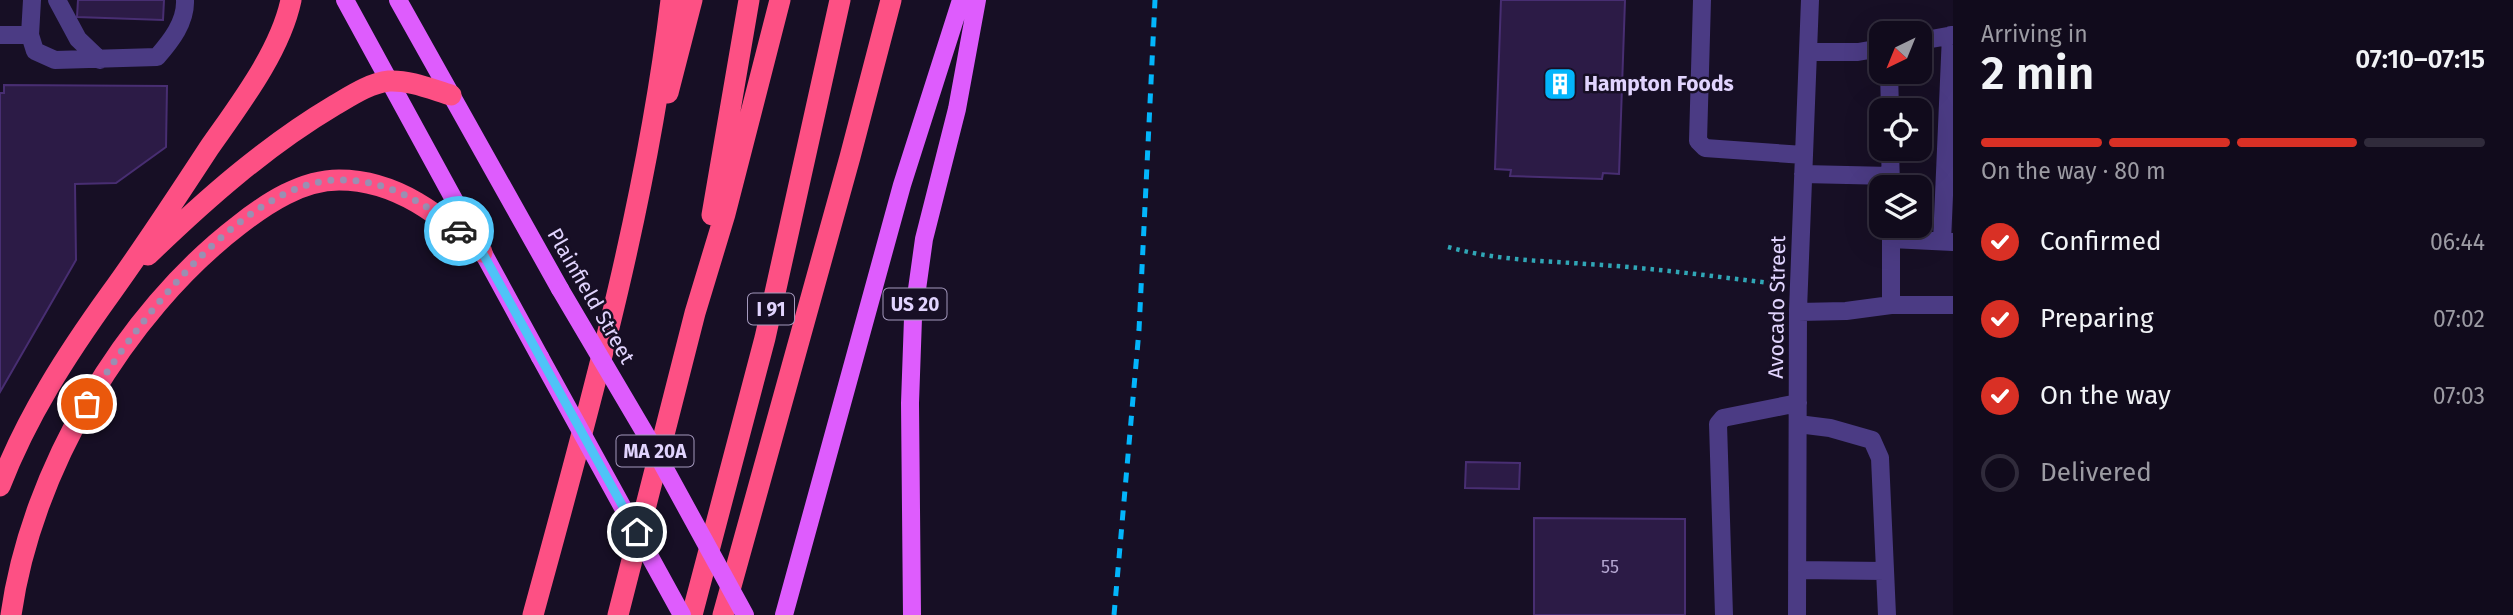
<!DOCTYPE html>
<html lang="en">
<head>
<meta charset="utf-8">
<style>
  :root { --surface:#110b1c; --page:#1a1425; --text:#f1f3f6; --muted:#9c9ba3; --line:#302b3b; --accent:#d93025 }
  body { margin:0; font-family:"Fira Sans",sans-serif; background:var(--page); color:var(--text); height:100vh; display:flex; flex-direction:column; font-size:26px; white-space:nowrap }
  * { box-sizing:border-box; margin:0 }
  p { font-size:23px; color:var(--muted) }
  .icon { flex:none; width:38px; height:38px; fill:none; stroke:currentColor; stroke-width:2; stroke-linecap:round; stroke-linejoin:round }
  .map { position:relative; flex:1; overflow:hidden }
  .details { display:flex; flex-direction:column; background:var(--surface); width:560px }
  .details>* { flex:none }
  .needle { width:46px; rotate:223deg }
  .fabs { position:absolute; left:1869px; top:21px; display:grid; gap:14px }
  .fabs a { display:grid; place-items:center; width:63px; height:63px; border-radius:14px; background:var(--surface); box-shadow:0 7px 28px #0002,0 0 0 2px var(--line); font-size:35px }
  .pin { position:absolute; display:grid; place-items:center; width:60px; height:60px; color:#fff; margin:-30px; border:4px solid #fff; border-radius:50%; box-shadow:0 2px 7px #0007 }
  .courier { position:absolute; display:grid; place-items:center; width:70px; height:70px; margin:-35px; border:5px solid #4fc3f7; border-radius:50%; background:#fff; color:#222; box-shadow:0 2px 9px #0007 }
  .headline em { font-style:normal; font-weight:600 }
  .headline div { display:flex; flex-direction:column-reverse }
  .headline { display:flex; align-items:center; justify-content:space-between; height:119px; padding:0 28px }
  h1 { font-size:46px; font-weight:600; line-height:52px }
  .bar { display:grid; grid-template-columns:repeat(4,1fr); gap:10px 7px; align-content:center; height:84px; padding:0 28px }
  .bar i { height:9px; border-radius:5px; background:var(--line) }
  .bar .active { background:var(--accent) }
  .bar p { grid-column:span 4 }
  ol { padding:0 28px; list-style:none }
  li { display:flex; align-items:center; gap:21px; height:77px }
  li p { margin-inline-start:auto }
  li .icon { padding:7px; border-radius:50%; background:var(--accent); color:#fff; stroke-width:4 }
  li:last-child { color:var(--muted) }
  li i { width:38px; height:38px; border:4px solid var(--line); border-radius:50% }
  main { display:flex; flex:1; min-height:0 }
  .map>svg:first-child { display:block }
  .building { fill:#2c1b46; stroke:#482e72; stroke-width:2 }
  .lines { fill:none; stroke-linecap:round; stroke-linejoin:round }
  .path { stroke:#30a6b6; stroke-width:4.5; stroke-dasharray:3.5 5; stroke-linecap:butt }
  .minor { stroke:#4b3b84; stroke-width:18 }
  .major { stroke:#de5cfd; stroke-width:18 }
  .highway { stroke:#fd5084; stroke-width:21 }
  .rail { stroke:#03b5fb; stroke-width:5; stroke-dasharray:10 9; stroke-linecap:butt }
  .major-bridge { stroke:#de5cfd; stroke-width:18 }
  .done { stroke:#9a8fb2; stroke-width:7; stroke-dasharray:0 12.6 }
  .route { stroke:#4fc3f7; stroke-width:9 }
  .labels { text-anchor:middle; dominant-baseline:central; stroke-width:5; stroke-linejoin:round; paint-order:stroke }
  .number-label { font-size:18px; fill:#b4a6d0 }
  .shield { fill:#170f25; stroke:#a499bd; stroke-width:2 }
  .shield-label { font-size:19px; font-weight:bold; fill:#e1d4fe }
  .poi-label { font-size:21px; font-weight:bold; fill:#e1d4fe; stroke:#170f25; text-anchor:start }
  .street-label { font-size:21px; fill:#e1d4fe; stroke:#170f25 }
</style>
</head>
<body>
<main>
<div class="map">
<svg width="1953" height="615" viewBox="0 0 1953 615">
  <rect width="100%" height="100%" fill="#170f25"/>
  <!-- building -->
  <path class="building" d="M 78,0 L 164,0 L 163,20 L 77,17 Z
    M 1501,0 L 1625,0 L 1619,174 L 1603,173 L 1602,179 L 1510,176 L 1511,170 L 1495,169 Z
    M 4,85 L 167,86 L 166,147 L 116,183 L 75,184 L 76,260 L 0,392 L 0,93 L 4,93 Z
    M 1466,462 L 1520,463 L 1519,489 L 1465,488 Z
    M 1534,518 L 1685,519 L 1685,615 L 1534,615 Z"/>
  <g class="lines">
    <!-- path -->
    <path class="path" d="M 1448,247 C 1498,261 1550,261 1602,265 C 1661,269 1719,277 1778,284"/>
    <!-- minor -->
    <path class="minor" d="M 32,0 L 30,35 L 35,51 L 55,60 L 157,57 C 171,41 186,22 185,0
      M 57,0 L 78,39 L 100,60
      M 1702,0 L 1698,141 L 1705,148 L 1804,155
      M 0,35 L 30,35
      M 1920,41 L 1953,35
      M 1808,52 L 1858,52 L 1881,48
      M 1889,72 L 1890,110
      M 1890,149 L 1891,187
      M 1803,174 L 1891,176
      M 1891,226 L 1891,305 L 1953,305
      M 1891,239 L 1953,242
      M 1942,241 L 1951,35
      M 1798,312 L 1846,311 L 1891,305
      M 1798,424 L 1830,428 L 1872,440 L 1880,458 L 1887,615
      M 1797,570 L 1885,571
      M 1724,615 L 1718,424 L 1723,418 L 1798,403
      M 1797,615 L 1798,310 L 1810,0"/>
    <!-- major -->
    <path class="major" d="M 345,0 L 540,357
      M 398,0 L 560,289
      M 784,615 L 902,185 L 961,0
      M 912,615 L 910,403 L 913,318 L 924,239 L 957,109 L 977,0"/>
    <!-- highway -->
    <path class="highway" d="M 668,93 L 692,0
      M 712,215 L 749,0
      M 148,255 C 206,199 266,146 335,105 C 352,95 370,83 389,81 C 410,80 431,89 451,95
      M 0,486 C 27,416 67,354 111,293 C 145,246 177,197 209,148 C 239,105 280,52 291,0
      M 11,615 C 31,471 124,313 239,225 C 267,203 302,180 339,180 C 398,180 440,216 482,252
      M 533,615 C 588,413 646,209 671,0
      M 618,615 L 695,313 L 725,214 L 780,0
      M 692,615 L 765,338 L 840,0
      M 723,615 L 850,157 L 891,0"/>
    <!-- rail -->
    <path class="rail" d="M 1114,615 L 1139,330 L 1155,0"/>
    <!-- major-bridge -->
    <path class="major-bridge" d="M 560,289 L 652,445 L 745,615
      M 540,357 L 682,615"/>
  </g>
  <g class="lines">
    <!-- done -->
    <path class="done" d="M 87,404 C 131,329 243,180 339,180 C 384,179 425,202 459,231"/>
    <!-- route -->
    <path class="route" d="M 459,231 L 482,252 L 637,532"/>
  </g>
  <!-- icons -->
  <defs>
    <symbol id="building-square" viewBox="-11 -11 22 22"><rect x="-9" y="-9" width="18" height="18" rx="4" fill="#03b5fb" stroke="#170f25"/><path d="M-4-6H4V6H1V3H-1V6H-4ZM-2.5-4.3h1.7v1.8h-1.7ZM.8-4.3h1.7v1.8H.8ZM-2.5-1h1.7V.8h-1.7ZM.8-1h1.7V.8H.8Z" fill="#fff"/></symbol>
  </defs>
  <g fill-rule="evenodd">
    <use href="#building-square" x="1541" y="65" width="38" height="38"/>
  </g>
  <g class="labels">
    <!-- number labels -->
    <g class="number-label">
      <text x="1610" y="567">55</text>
    </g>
    <!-- shield labels -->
    <g class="shield">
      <rect x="883.5" y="288.5" width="63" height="31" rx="5"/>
      <rect x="748" y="293.5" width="46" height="31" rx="5"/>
      <rect x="616.5" y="435.5" width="77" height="31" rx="5"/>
    </g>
    <g class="shield-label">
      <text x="915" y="304">US 20</text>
      <text x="771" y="309">I 91</text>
      <text x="655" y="451">MA 20A</text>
    </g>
    <!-- poi labels -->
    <g class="poi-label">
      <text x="1584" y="84">Hampton Foods</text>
    </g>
    <!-- street labels -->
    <g class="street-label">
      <text transform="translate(591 296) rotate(60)">Plainfield Street</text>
      <text transform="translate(1777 307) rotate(-89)">Avocado Street</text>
    </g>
  </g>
</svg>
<div class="fabs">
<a><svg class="needle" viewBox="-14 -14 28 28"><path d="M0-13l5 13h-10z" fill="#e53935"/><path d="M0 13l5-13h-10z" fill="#9c9ba3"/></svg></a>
<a><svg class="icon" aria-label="locate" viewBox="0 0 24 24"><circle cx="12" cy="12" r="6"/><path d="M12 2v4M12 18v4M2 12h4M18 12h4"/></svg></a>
<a><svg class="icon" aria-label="layers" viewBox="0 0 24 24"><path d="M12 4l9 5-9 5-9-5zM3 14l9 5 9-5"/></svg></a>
</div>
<div class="pin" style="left:87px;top:404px;background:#ea580c"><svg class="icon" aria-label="bag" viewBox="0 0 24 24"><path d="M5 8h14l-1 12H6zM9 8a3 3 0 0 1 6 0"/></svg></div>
<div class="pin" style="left:637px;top:532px;background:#1f2937"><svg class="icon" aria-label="home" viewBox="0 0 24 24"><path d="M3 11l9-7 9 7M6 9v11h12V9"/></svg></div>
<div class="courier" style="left:459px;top:231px"><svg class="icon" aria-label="car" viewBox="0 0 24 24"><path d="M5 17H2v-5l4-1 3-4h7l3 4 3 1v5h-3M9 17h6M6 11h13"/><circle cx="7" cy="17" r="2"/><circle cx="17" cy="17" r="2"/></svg></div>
</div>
<section class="details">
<div class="headline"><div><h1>2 min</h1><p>Arriving in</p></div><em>07:10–07:15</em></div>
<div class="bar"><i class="active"></i><i class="active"></i><i class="active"></i><i></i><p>On the way · 80 m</p></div>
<ol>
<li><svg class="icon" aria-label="check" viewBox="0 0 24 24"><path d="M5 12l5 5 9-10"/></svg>Confirmed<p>06:44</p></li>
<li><svg class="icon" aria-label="check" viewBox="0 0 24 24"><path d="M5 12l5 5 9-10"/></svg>Preparing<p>07:02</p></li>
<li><svg class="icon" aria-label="check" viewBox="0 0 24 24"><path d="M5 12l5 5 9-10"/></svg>On the way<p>07:03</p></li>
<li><i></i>Delivered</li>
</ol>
</section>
</main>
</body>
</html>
